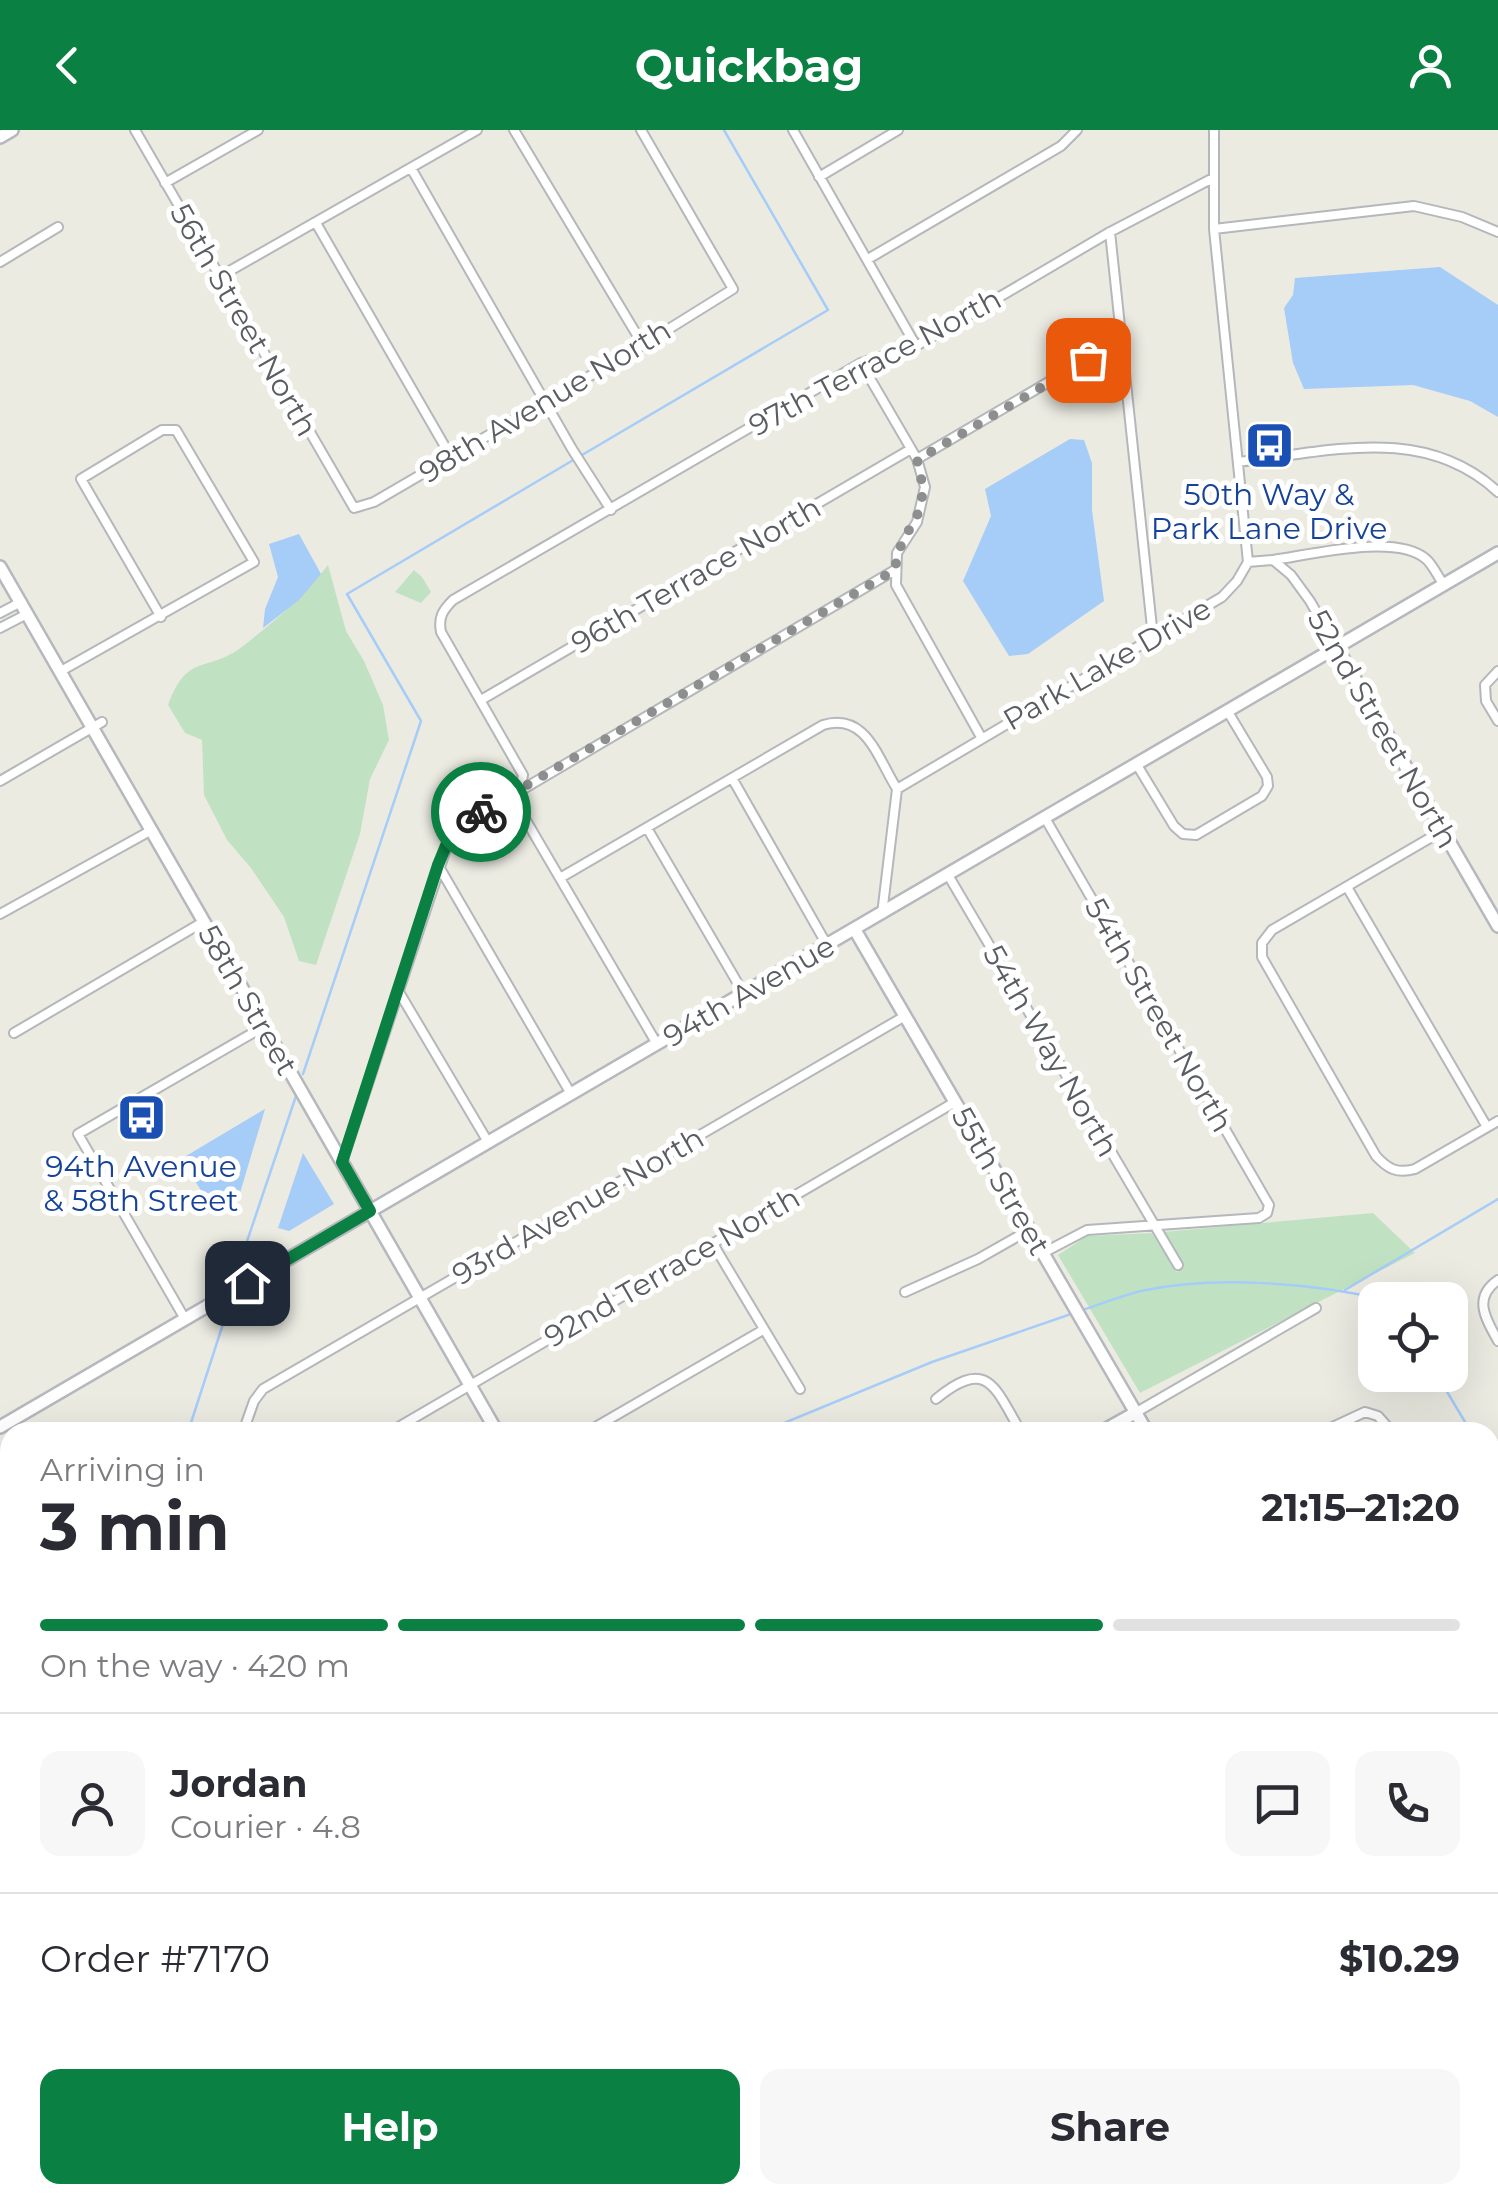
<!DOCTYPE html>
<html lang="en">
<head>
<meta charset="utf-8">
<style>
  :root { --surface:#fff; --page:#f7f7f7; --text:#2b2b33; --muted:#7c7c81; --line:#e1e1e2; --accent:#0b8043 }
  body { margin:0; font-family:Montserrat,sans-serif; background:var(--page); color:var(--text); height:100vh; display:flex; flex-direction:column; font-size:38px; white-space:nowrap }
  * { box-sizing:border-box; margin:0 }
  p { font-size:32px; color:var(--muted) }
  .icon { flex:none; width:55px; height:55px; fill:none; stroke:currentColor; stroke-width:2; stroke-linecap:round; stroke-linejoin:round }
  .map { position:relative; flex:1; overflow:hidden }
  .side { position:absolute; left:0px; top:1292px; width:1500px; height:782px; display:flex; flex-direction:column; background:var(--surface); border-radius:30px 30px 0 0; box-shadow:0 10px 40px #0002 }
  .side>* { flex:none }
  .buttons { position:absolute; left:1358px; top:1152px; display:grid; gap:20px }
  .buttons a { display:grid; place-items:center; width:110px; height:110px; border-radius:20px; background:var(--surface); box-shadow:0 10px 40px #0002; font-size:50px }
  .pin { position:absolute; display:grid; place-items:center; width:85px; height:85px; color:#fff; margin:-42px; border-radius:20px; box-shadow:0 5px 15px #0006 }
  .courier { position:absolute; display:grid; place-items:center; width:100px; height:100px; margin:-50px; border:8px solid #0b8043; border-radius:50%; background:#fff; color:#222; box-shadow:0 2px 12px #0007 }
  .headline em { font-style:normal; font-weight:700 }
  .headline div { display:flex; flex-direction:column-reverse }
  .headline { display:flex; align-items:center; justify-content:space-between; height:170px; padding:0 40px }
  h1 { font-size:65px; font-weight:700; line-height:75px }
  .bar { display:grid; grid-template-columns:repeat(4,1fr); gap:15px 10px; align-content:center; height:120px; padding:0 40px }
  .bar i { height:12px; border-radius:8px; background:var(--line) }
  .bar .on { background:var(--accent) }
  .bar p { grid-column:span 4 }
  .line { display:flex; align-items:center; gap:25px; padding:0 40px; border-top:2px solid var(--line) }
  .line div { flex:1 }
  .round { display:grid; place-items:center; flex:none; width:105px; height:105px; border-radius:20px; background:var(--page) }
  .button { display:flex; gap:20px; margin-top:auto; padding:20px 40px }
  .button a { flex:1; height:115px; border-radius:20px; background:var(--accent); color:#fff; font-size:40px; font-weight:700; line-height:115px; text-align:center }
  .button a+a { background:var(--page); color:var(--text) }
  header { display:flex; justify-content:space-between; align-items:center; height:130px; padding:0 40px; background:var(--accent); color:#fff; font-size:45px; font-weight:700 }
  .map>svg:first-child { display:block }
  .green { fill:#c0e2c3 }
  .water { fill:#a6ccf8 }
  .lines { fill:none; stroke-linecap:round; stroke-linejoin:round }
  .stream { stroke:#a6ccf8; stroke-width:2.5 }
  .street-casing { stroke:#b4b7bb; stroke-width:12 }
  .secondary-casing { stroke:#b5b8bd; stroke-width:16 }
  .street { stroke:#fff; stroke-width:8 }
  .secondary { stroke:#fff; stroke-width:11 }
  .done { stroke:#8d8f8e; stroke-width:10; stroke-dasharray:0 18 }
  .route { stroke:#0b8043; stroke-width:12 }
  .labels { text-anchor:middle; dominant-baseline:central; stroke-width:10; stroke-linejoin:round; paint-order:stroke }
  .street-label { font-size:30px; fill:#5a5d61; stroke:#fff }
  .transit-label { font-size:30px; fill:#164399; stroke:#fff }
</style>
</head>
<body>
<header><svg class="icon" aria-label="back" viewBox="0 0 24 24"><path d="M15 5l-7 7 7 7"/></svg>Quickbag<svg class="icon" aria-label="person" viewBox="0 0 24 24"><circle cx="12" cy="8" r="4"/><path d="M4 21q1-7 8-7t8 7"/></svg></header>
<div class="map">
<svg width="1498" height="2073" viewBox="0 0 1498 2073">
  <rect width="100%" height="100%" fill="#ecebe2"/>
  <!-- green -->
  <path class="green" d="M 328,435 L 346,501 L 364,531 L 383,575 L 389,610 L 370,649 L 360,704 L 316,835 L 299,831 L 284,787 L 251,738 L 227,710 L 204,665 L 202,610 L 185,603 L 168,575 C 188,521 207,544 243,516 C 274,492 304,466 328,435 Z
    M 414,440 L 422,447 L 431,462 L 421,473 L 395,462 Z
    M 1373,1083 L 1415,1123 L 1140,1263 L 1058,1125 L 1087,1106 L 1152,1103 L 1177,1142 L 1184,1137 L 1163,1102 Z"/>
  <!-- water -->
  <path class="water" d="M 1440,137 L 1498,175 L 1498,287 L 1470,271 L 1413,255 L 1304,259 L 1293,233 L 1284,178 L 1293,165 L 1295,148 Z
    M 1070,309 L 1084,310 L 1092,333 L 1092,380 L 1104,471 L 1028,524 L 1009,526 L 963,451 L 991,386 L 985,359 Z
    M 299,404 L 321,444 L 299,470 L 263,498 L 265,479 L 278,447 L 269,414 Z
    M 265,979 L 240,1063 L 216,1084 L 181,1029 Z
    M 303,1023 L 334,1074 L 289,1101 L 278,1098 Z"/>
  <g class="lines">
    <!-- stream -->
    <path class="stream" d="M 582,325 L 828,180 L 724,0
      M 303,944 L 421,591 L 347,464 L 575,329
      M 240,1132 L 296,966
      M 1345,1160 L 1498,1069
      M 1082,1180 C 1101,1174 1121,1166 1141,1161 C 1215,1145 1312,1153 1386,1170
      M 1437,1245 L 1471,1302
      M 188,1302 L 224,1191
      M 762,1302 L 932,1232 L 1074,1183
      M 1490,1335 L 1498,1349
      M 0,1921 L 10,1896"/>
    <defs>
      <path id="street" d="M 135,0 L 354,378 L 374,372 L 643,215 L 733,159 L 641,0
        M 514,0 L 643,215
        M 793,0 L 916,216
        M 411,38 L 572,319 L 611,380
        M 819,47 L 898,0
        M 165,53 L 258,0
        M 316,93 L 451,327
        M 1214,99 L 1414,76 L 1462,87 L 1498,102
        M 1110,102 L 1153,507
        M 868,129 L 1061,16 L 1077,0
        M 0,132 L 58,97
        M 219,147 L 477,0
        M 861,233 L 917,329 L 925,357 L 917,392 L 897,423 L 896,455 L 981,607
        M 917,329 L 1122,209
        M 1238,332 C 1328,322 1424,293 1498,362
        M 1273,430 C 1310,425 1396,403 1426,429 C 1433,435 1438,447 1444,455
        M 1248,432 L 1273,430 L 1291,445 L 1310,471 L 1337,518
        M 0,483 L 21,472
        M 0,498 L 27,484
        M 61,541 L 254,432 L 176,300 L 162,300 L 81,349 L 161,487
        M 1498,541 L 1485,555 L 1486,571 L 1498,591
        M 481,570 L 911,319
        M 1137,635 L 1174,696 L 1183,704 L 1196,705 L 1262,666 L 1268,656 L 1267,647 L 1228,582
        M 732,648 L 827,815
        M 0,651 L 102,592
        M 647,698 L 744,864
        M 1442,701 L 1272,800 L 1262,813 L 1262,827 L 1376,1026 C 1388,1039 1397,1044 1415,1039 L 1498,991
        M 438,735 L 571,964
        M 948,745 L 1178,1135
        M 560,748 L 823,595 C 866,582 877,627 897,659
        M 1347,757 L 1487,997
        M 0,784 L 150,701
        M 882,784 L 897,659 L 1222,467 L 1237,451 L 1248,432 L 1214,99 L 1214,0
        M 399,862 L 488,1012
        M 14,903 L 203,792
        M 657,914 L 517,675 L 523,645 L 441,502 C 438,487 443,480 453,470 L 861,233 L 916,216 L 1110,102 L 1213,48
        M 342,1032 L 452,701 L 895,440
        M 713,1114 L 800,1259
        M 1043,1123 L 1087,1100 L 1259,1088 L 1267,1083 L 1269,1075 L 1045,688
        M 1498,1150 C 1472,1168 1486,1189 1498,1211
        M 905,1162 L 978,1129 L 1029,1100
        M 185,1189 L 78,1004 L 263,897
        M 936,1269 C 988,1226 995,1258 1021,1302
        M 1135,1283 L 1316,1178
        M 243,1302 L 254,1271 L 263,1259 L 905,886
        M 390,1302 L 955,972
        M 587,1302 L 763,1200
        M 1322,1302 L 1365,1282 L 1378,1286 L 1392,1302
        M 1490,1470 L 1498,1484
        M 1490,1596 L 1498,1592
        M 1490,1843 L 1498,1838
        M 135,2065 L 139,2073
        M 1198,2065 L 1203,2073
        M 1337,2065 L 1342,2073
        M 1467,2065 L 1472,2073
        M 1098,2073 L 1111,2065"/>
      <path id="secondary" d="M 0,7 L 12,0
        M 0,437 L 497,1302
        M 1337,518 L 1498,796
        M 855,800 L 1147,1302
        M 0,1297 L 1498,423
        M 1101,1302 L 1135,1283
        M 0,1559 L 10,1576
        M 1490,1724 L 1498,1720
        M 1490,1884 L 1498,1898
        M 0,1944 L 10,1938
        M 296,2065 L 301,2073
        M 944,2065 L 949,2073
        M 890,2073 L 904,2065"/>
    </defs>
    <!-- street casing -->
    <use href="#street" class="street-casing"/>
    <!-- secondary casing -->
    <use href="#secondary" class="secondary-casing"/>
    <!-- street -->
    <use href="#street" class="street"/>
    <!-- secondary -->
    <use href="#secondary" class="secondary"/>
  </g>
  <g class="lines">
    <!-- done -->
    <path class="done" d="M 481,682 L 895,440 C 901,389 935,393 917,330 L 1088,230"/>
    <!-- route -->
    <path class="route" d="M 247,1153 L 370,1081 L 342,1032 L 438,735 L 452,701 L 481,682"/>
  </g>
  <!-- icons -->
  <defs>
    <symbol id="bus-square" viewBox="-11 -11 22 22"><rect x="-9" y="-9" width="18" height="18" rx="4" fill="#1a4fb4" stroke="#fff"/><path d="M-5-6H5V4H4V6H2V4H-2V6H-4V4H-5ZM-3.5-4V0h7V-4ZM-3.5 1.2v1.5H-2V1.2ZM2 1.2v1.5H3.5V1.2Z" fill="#fff"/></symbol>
  </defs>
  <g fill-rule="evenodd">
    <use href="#bus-square" x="1242" y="288" width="55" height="55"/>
    <use href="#bus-square" x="114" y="960" width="55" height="55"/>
  </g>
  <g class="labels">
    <!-- street labels -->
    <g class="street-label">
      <text transform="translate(244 190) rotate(60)">56th Street North</text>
      <text transform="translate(875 232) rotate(-28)">97th Terrace North</text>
      <text transform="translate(545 271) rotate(-31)">98th Avenue North</text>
      <text transform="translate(696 445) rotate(-30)">96th Terrace North</text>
      <text transform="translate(1107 534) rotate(-30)">Park Lake Drive</text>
      <text transform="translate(1383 599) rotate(60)">52nd Street North</text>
      <text transform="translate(749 861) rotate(-30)">94th Avenue</text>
      <text transform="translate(248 870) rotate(60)">58th Street</text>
      <text transform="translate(1159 885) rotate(60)">54th Street North</text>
      <text transform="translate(1051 921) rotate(60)">54th Way North</text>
      <text transform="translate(1001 1051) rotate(60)">55th Street</text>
      <text transform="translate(578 1076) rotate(-30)">93rd Avenue North</text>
      <text transform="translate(672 1137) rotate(-30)">92nd Terrace North</text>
    </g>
    <!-- transit labels -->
    <g class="transit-label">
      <text x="1269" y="364">50th Way &amp;<tspan x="1269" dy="34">Park Lane Drive</tspan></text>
      <text x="141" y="1036">94th Avenue<tspan x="141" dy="34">&amp; 58th Street</tspan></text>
    </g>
  </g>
</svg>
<div class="buttons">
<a><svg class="icon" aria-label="locate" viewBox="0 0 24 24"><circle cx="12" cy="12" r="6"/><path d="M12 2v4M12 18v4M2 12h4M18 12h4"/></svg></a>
</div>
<div class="pin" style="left:1088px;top:230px;background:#ea580c"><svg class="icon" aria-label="bag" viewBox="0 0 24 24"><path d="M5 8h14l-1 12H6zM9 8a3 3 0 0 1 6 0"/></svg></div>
<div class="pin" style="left:247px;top:1153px;background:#1f2937"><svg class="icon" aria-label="home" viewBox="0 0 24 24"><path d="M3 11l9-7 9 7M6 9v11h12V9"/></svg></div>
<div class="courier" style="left:481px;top:682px"><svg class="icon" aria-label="bike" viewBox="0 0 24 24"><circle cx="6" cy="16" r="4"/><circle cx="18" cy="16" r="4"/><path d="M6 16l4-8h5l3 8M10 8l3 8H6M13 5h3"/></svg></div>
<section class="side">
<div class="headline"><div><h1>3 min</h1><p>Arriving in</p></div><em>21:15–21:20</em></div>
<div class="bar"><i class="on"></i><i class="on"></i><i class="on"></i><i></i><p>On the way · 420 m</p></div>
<div class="line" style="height:180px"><a class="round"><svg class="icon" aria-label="person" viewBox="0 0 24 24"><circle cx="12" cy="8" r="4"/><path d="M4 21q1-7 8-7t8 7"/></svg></a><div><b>Jordan</b><p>Courier · 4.8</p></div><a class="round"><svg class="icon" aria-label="chat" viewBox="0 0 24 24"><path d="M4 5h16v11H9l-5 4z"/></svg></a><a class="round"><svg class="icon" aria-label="phone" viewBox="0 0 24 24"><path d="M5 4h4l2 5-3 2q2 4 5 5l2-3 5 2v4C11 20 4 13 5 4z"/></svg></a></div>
<div class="line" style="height:130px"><div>Order #7170</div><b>$10.29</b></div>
<div class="button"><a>Help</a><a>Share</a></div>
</section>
</div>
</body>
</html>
